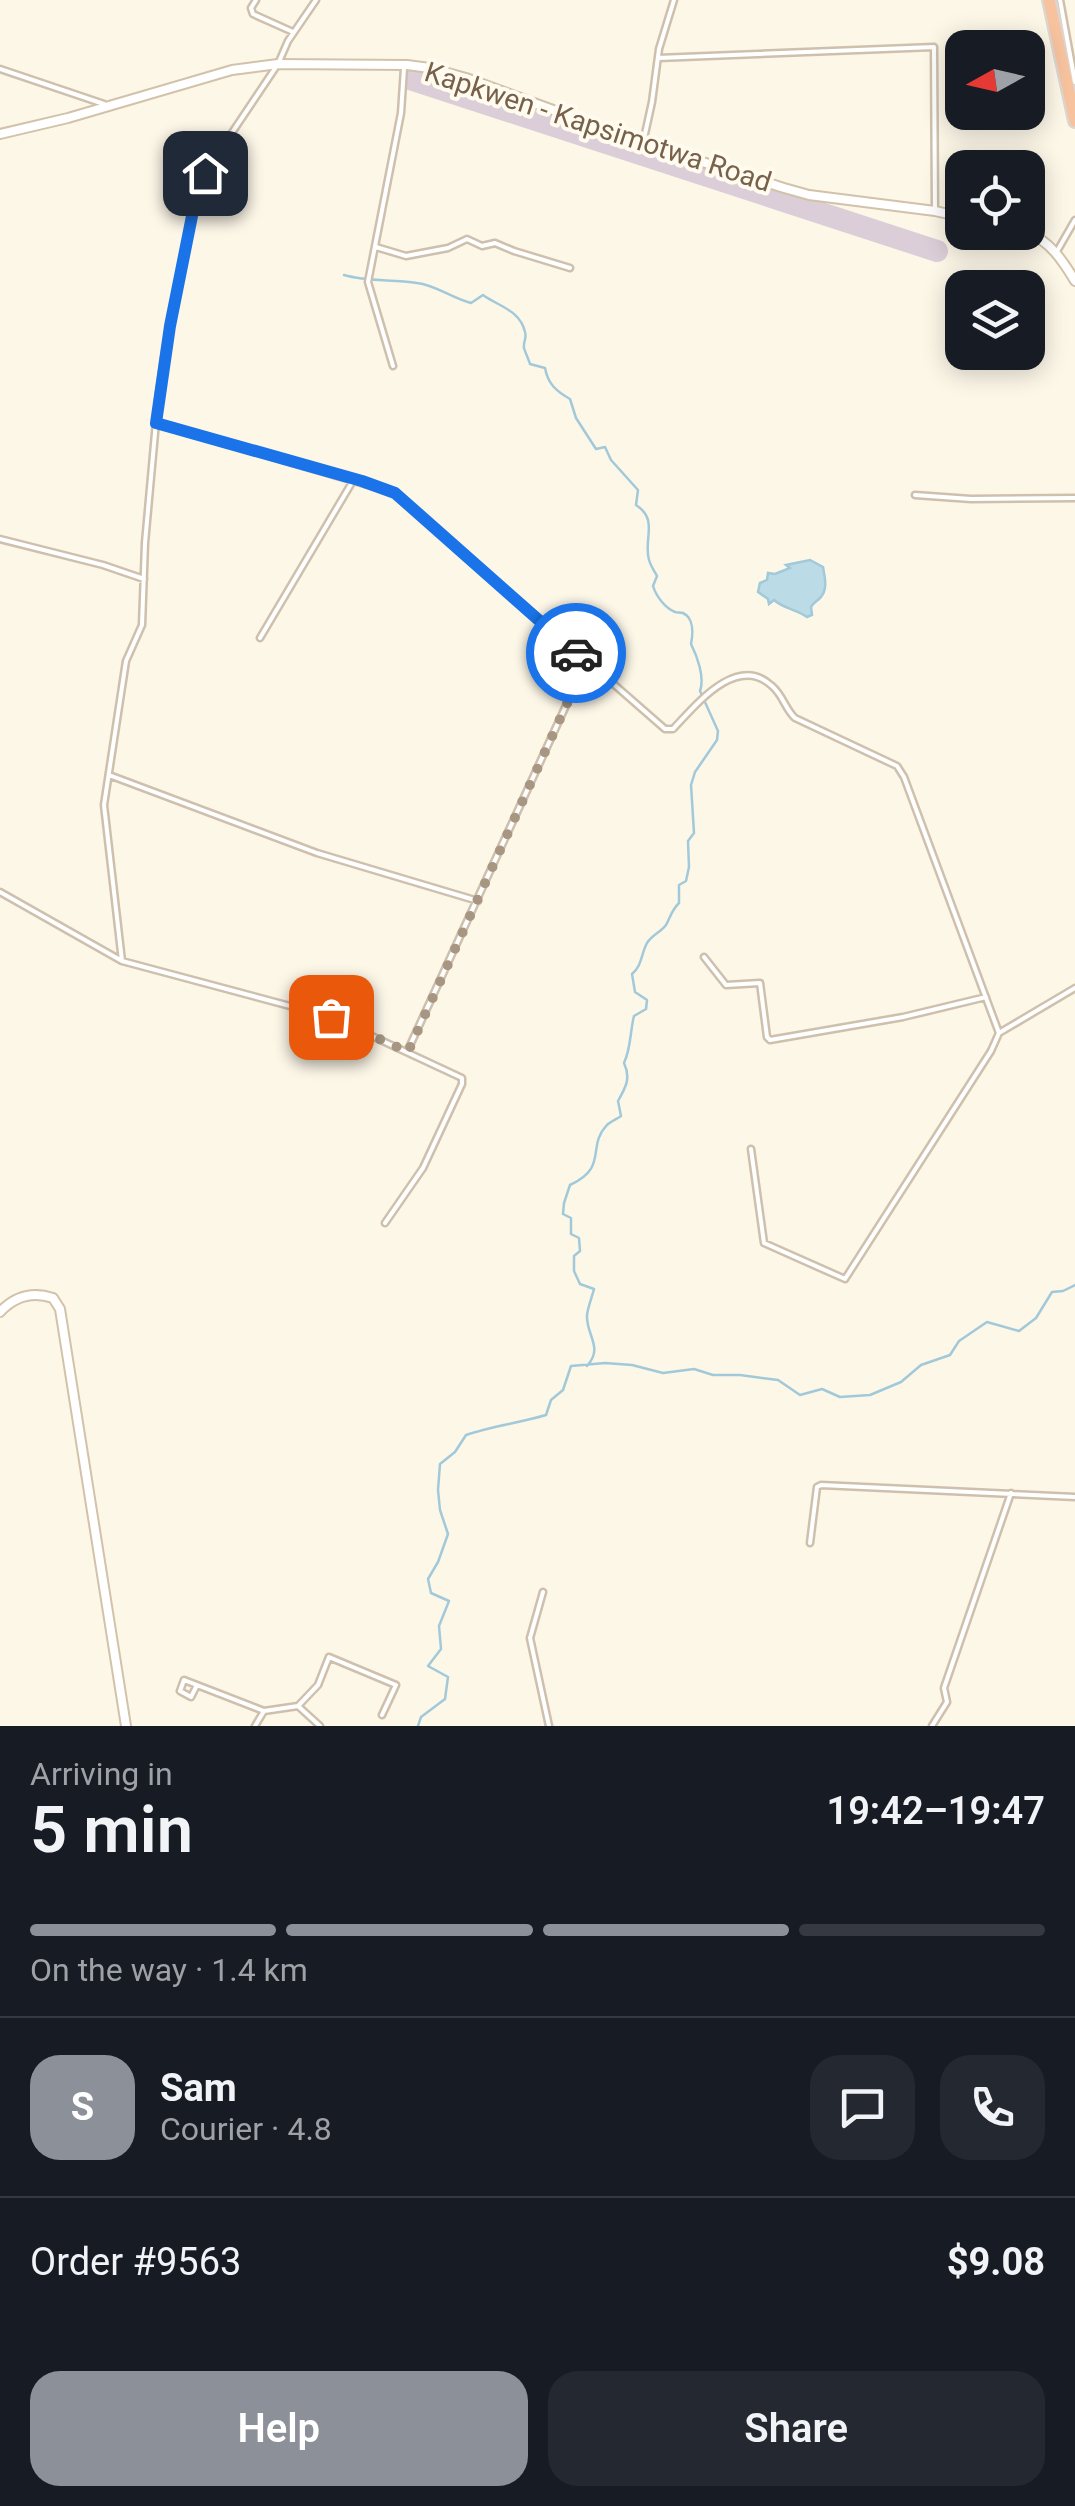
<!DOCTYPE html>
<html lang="en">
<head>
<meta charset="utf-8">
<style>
  :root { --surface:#171b24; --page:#242831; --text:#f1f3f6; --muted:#9ea1a6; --line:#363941; --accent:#8c9099 }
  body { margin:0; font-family:Roboto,sans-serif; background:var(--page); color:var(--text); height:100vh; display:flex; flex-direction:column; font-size:38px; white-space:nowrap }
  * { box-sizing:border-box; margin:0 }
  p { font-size:32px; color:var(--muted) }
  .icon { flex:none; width:55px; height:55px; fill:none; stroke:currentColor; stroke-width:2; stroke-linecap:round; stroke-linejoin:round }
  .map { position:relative; height:1726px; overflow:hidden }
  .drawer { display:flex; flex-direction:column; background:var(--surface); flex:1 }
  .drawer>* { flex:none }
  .needle { width:65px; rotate:262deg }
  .controls { position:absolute; left:945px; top:30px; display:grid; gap:20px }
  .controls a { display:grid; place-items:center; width:100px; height:100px; border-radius:20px; background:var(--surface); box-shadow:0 5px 25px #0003; font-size:50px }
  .pin { position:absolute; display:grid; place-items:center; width:85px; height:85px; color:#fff; margin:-42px; border-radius:20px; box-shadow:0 5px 15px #0006 }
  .courier { position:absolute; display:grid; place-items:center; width:100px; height:100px; margin:-50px; border:8px solid #1a73e8; border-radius:50%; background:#fff; color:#222; box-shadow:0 2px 12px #0007 }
  .head em { font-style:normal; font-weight:600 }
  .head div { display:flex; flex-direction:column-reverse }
  .head { display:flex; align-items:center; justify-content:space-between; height:170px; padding:0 30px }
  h1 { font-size:65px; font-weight:600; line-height:75px }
  .bar { display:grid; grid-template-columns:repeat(4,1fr); gap:15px 10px; align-content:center; height:120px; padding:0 30px }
  .bar i { height:12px; border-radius:8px; background:var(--line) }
  .bar .current { background:var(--accent) }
  .bar p { grid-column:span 4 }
  .line { display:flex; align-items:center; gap:25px; padding:0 30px; border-top:2px solid var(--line) }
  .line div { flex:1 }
  .round { display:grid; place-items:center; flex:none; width:105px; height:105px; border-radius:30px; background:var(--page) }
  .primary-button { display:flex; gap:20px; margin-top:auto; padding:20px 30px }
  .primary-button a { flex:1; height:115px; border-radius:30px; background:var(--accent); color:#fff; font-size:40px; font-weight:600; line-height:115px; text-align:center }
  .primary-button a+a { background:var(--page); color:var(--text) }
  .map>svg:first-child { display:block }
  .water { fill:#bbdbe7; stroke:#a2c9d9; stroke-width:2.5 }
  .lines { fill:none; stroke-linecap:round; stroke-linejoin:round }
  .stream { stroke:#a2c9d9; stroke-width:2.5 }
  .runway { stroke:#dcced8; stroke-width:22 }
  .street-casing { stroke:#cfc0ad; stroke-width:9 }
  .secondary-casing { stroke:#d2c2aa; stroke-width:12 }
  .highway-casing { stroke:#dcd6d0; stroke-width:16 }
  .street { stroke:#fff; stroke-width:4 }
  .secondary { stroke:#fff; stroke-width:8 }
  .highway { stroke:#f7c29e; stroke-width:11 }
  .done { stroke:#a69682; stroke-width:10; stroke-dasharray:0 18 }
  .route { stroke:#1a73e8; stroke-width:12 }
  .labels { text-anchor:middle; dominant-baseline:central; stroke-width:8; stroke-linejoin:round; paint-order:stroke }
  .street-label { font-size:28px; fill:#77614b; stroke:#fffbee }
</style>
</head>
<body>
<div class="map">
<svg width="1075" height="1726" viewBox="0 0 1075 1726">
  <rect width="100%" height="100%" fill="#fdf7e8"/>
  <!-- water -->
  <path class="water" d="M 810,560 L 823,567 C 825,578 828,590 820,598 C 817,601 813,603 811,607 L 812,615 L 807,617 C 796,609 784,609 774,600 L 769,604 L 768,599 L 758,592 L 760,583 L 767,580 L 768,573 L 775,574 L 790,568 L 786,565 Z"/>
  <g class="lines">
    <!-- stream -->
    <path class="stream" d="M 344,275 C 368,282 392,279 417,283 C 436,285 451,298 471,303 L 483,295 C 498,306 520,310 525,332 C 527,339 523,341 524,348 C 524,349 530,363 530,364 L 545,368 C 548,384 556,391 570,399 L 576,418 L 596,449 L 605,447 L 611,460 L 638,490 L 636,505 C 659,520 643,539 649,560 C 651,567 654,570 657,576 L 653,586 C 656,596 665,608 675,612 C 677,613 680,612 683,613 C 694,618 693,634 691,644 C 697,656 705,677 700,691 L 718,731 L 717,740 L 695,772 L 691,785 L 694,833 L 688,841 L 689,867 L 686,881 L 679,885 L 679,903 C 671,911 671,916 666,925 C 661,932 652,935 647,943 C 641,954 642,966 632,974 L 635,992 L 647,1000 L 646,1009 L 634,1016 C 630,1032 631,1048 624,1063 C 631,1078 626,1087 618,1101 L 621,1116 C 617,1119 611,1121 607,1125 C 586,1147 609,1167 570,1185 L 564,1203 L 563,1214 L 571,1218 L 571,1234 L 579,1238 L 580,1251 L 574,1256 L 574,1271 L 580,1284 L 594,1289 C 592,1297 588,1307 587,1315 C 586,1336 604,1347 587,1366
      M 418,1726 L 421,1717 L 445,1699 L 448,1677 L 428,1666 L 441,1649 L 439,1626 L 449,1601 L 431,1593 L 428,1579 L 438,1562 L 448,1534 L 440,1510 L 438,1490 L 440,1464 L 455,1452 L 466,1435 C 492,1426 519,1423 546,1415 L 551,1400 L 563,1390 L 571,1366 L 605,1363 L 632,1365 L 663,1373 L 694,1369 L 713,1375 L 740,1375 L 778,1380 L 800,1395 L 822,1389 L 840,1397 L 870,1395 L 901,1382 L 921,1365 L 950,1355 L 959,1341 L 987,1322 L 1019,1331 L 1036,1318 L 1052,1292 L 1063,1291 L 1075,1285"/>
    <!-- runway -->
    <path class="runway" d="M 410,79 L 937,251"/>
    <defs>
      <path id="street" d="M 256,0 L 251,8 L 253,14 L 293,32
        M 316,0 L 288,41 L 278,64 L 205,173 L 198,189 L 165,352 L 158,400 L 145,543 L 142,625 L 126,661 L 104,805 L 122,961 L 331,1017 L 462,1078 L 462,1084 L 423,1168 L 385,1223
        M 1060,0 L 1075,82
        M 658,58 L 934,47 L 935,211
        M 0,69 L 104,104
        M 643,143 L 652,102 L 659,49 L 674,0
        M 376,247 L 406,256 L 448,248 L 467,239 L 482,246 L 495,243 L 514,251 L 570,268
        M 1056,253 L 1075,220
        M 393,366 L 368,282 L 401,113 L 404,68
        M 156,423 L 395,493 L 665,729 L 673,729 C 696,705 737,653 772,686 C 783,695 785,709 795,718 L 897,766 L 904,777 L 999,1033
        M 915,495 L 971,499 L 1075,498
        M 0,539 L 103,565 L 144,579
        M 260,638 L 354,479
        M 109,775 L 317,853 L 478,901
        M 0,892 L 122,961
        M 704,957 L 726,985 L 760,983 L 767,1037 L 770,1040 L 903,1017 L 986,997
        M 407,1052 L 586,662
        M 751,1149 L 764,1243 L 845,1279 L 991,1051 L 999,1033 L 1075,988
        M 810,1543 L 817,1487 L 821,1485 L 1075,1497
        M 543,1592 L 530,1638 L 549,1726
        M 197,1685 L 191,1697 L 180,1691 L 184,1680 L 264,1711 L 255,1726
        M 298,1706 L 320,1726
        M 264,1711 L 298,1706 L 318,1685 L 329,1657 L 396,1685 L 382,1715
        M 932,1726 L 947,1702 L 944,1688 L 1011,1493"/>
      <path id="secondary" d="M 0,134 L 68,118 L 232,70 L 278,64 L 407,65 L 430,68 L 466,78 L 643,143 L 784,188 L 809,195 L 935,211 L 962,217
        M 1027,232 C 1050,241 1063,261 1075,281
        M 0,1312 C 15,1296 32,1291 53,1298 L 60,1309 L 126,1726"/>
      <path id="highway" d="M 1049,0 L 1075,121"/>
    </defs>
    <!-- street casing -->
    <use href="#street" class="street-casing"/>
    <!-- secondary casing -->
    <use href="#secondary" class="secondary-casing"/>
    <!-- highway casing -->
    <use href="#highway" class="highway-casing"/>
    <!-- street -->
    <use href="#street" class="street"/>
    <!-- secondary -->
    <use href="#secondary" class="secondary"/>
    <!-- highway -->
    <use href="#highway" class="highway"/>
  </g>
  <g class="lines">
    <!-- done -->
    <path class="done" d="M 331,1017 L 408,1052 L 586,662 L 576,653"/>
    <!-- route -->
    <path class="route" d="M 205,173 L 192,216 L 170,326 L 156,423 L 362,481 L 395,493 L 576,653"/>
  </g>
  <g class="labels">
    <!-- street labels -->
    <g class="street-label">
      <text transform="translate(598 127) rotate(18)">Kapkwen - Kapsimotwa Road</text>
    </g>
  </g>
</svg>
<div class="controls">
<a><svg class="needle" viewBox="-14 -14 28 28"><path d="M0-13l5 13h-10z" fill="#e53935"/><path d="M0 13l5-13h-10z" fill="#9ea1a6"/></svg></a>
<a><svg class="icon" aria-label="locate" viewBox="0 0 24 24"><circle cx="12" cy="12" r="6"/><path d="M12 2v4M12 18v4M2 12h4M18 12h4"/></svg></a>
<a><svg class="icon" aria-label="layers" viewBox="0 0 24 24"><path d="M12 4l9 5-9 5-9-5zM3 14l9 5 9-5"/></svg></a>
</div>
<div class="pin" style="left:331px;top:1017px;background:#ea580c"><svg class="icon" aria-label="bag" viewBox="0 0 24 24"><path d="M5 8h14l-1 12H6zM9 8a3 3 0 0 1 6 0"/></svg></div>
<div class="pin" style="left:205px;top:173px;background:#1f2937"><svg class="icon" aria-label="home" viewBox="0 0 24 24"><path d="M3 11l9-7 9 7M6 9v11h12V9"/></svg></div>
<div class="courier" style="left:576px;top:653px"><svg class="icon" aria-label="car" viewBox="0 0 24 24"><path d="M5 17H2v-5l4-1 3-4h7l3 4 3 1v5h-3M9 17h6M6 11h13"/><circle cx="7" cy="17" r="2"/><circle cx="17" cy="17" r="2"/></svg></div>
</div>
<section class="drawer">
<div class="head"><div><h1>5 min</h1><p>Arriving in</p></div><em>19:42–19:47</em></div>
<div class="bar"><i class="current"></i><i class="current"></i><i class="current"></i><i></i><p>On the way · 1.4 km</p></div>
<div class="line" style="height:180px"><b class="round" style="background:var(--accent);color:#fff">S</b><div><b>Sam</b><p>Courier · 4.8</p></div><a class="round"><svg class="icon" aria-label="chat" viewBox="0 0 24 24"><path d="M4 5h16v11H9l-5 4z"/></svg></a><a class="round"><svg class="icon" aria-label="phone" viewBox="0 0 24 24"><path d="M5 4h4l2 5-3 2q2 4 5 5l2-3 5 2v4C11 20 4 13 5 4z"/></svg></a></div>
<div class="line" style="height:130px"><div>Order #9563</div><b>$9.08</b></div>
<div class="primary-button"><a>Help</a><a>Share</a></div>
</section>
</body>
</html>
